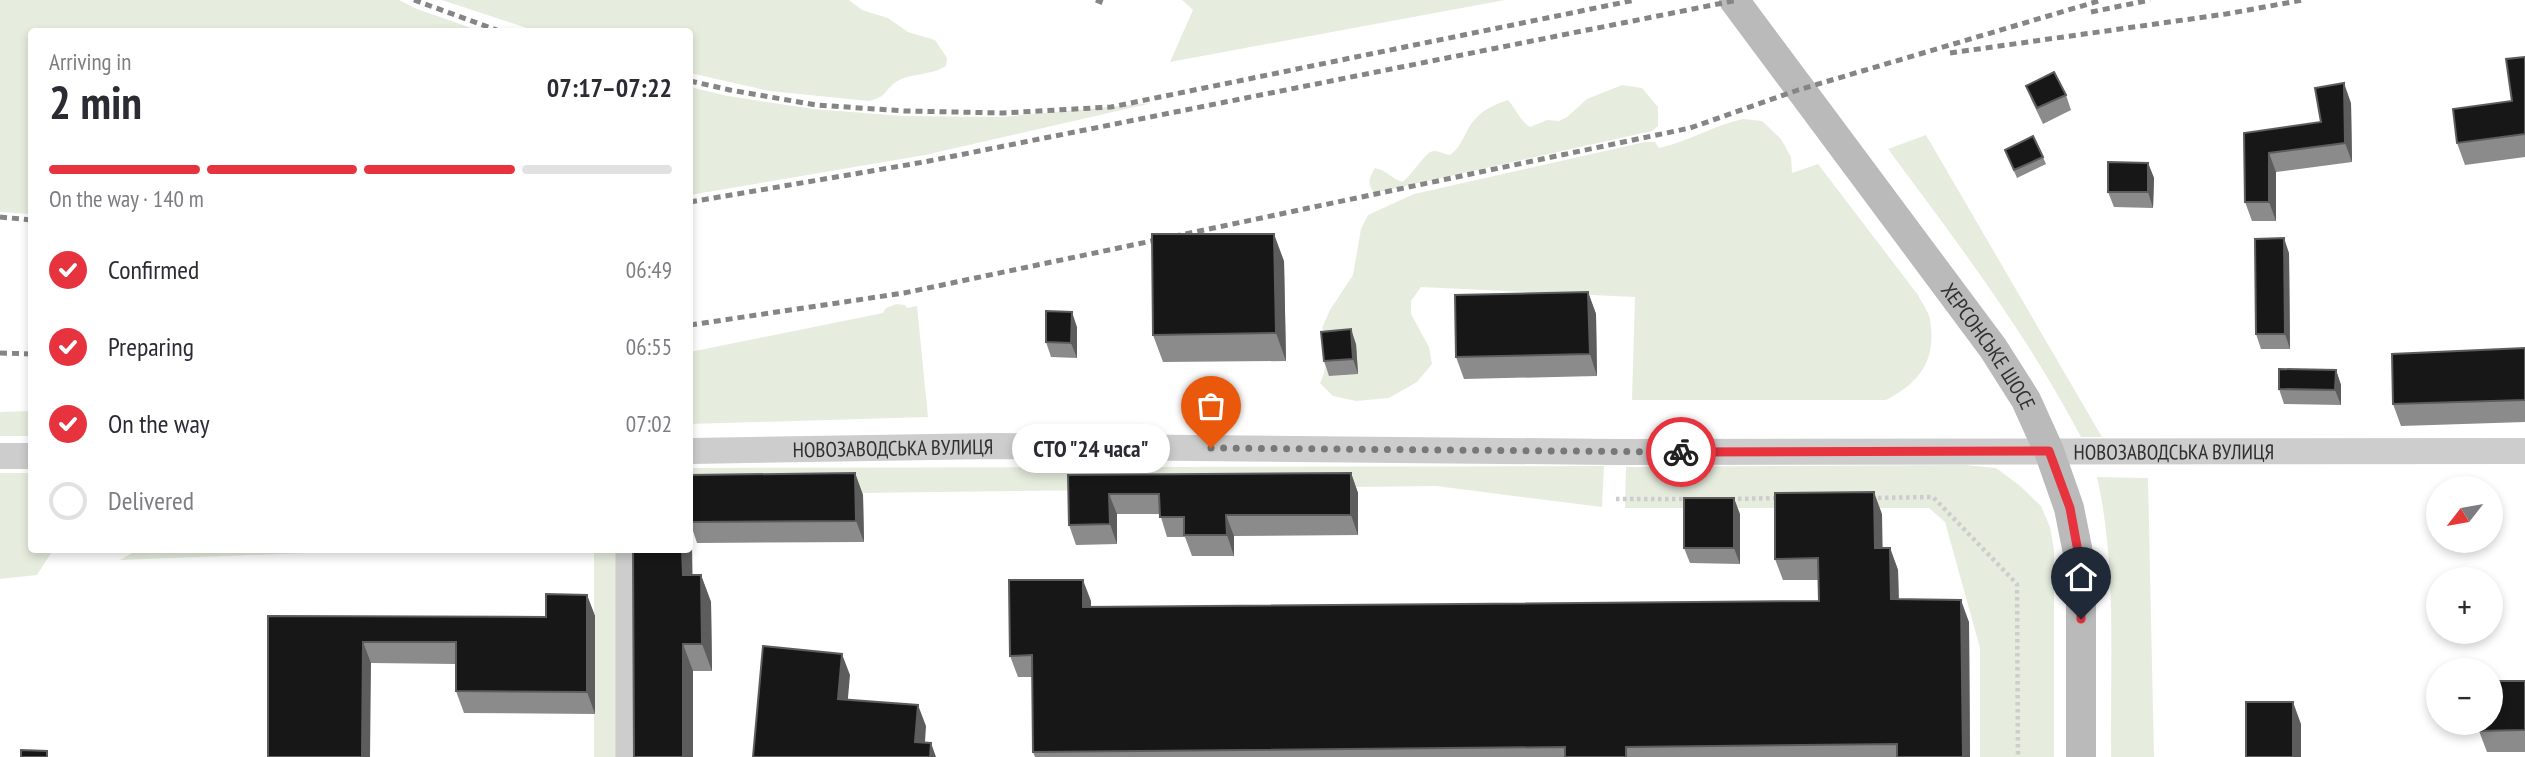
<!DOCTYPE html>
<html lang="en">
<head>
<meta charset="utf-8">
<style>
  :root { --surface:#fff; --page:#f2f2f3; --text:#2b2b33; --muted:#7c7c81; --line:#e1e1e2; --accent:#e6333e }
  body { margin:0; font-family:"PT Sans Narrow",sans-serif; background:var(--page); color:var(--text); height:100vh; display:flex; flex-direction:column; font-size:26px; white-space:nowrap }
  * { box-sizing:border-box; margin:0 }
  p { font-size:23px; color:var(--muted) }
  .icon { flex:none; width:38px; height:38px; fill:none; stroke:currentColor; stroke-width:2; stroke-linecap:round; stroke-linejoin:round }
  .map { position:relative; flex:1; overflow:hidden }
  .details { position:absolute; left:28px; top:28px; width:665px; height:525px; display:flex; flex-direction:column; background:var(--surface); border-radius:7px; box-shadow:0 4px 10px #0003 }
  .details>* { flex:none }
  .needle { width:46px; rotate:239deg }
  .tools { position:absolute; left:2426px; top:476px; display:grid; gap:14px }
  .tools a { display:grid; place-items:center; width:77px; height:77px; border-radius:50%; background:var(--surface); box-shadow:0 4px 10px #0003; font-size:35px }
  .pin { position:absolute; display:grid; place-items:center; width:60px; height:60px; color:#fff; margin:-72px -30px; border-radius:50% 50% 50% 0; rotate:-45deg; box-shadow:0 0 7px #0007 }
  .pin .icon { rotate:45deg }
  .courier { position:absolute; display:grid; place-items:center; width:70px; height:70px; margin:-35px; border:5px solid #e6333e; border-radius:50%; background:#fff; color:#222; box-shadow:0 2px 9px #0007 }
  .bubble { position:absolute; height:49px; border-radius:24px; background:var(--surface); box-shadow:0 4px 10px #0003; font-size:23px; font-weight:700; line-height:49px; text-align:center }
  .headline em { font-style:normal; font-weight:700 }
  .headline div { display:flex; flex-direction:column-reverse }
  .headline { display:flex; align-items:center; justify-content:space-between; height:119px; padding:0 21px }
  h1 { font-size:46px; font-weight:700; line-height:52px }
  .bar { display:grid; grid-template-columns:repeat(4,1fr); gap:10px 7px; align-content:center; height:84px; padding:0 21px }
  .bar i { height:9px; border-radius:5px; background:var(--line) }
  .bar .selected { background:var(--accent) }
  .bar p { grid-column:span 4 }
  ol { padding:0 21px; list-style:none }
  li { display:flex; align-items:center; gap:21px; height:77px }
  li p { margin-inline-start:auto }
  li .icon { padding:7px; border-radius:50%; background:var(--accent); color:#fff; stroke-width:4 }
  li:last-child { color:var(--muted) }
  li i { width:38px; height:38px; border:4px solid var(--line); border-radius:50% }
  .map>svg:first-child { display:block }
  .green { fill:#e6edde }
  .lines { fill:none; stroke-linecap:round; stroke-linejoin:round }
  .path { stroke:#cdcdcd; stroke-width:4.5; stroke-dasharray:3.5 3.5; stroke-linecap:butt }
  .minor { stroke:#cdcdcd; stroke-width:21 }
  .tertiary { stroke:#cdcdcd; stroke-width:26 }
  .secondary { stroke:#bababa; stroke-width:30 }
  .rail { stroke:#858585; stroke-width:5; stroke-dasharray:7 5; stroke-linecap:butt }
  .wall { fill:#8b8b8b }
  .shaded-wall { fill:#5d5d5d }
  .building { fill:#171717; stroke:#5d5d5d; stroke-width:2 }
  .done { stroke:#787878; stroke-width:7; stroke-dasharray:0 12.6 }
  .route { stroke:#e6333e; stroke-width:9 }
  .labels { text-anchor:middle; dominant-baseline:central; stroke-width:7; stroke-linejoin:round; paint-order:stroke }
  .street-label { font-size:21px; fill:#303030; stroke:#fff }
</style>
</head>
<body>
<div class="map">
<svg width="2525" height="757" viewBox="0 0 2525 757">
  <rect width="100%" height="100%" fill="#fff"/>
  <!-- green -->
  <path class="green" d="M 0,0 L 399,0 L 417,9 L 480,31 L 32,32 L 31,214 L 0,212 Z
    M 442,0 L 849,0 L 862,10 L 888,18 L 908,32 L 935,40 L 947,58 L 946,66 C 930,76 909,73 896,82 C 882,92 890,95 869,101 L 769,91 L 690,73 L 690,32 L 536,31 Z
    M 1182,0 L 1505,0 L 1170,62 L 1193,10 Z
    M 1622,85 L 1642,88 L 1658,107 L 1658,126 L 1652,131 L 1374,193 C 1367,183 1369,178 1375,168 C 1386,170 1391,178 1402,182 C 1412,176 1425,151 1434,151 C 1439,151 1445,154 1450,155 C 1464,145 1465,128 1477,117 C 1486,108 1496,104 1508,100 C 1516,109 1521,122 1530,127 L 1547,120 L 1559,121 L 1567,117 L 1587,99 Z
    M 690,87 L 728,96 L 813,109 L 903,116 L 1001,117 L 1152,103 L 925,155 L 690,195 Z
    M 1743,119 L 1762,121 L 1781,139 L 1791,157 L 1792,173 L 1818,164 L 1918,295 C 1922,303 1929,312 1930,320 C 1937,361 1919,383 1886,400 L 1632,400 L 1635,297 L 1421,287 L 1411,301 L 1411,314 L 1429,347 L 1432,364 L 1417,382 L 1389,398 L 1356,401 L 1333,396 L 1320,383 C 1327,368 1332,343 1322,328 L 1330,310 L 1353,275 L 1361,229 L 1368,215 L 1414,194 L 1645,142 L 1655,142 L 1659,148 C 1688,142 1714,125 1743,119 Z
    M 1926,135 L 2102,437 L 2081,437 C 2027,334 1957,242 1888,149 Z
    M 896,304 L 905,305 L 907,308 L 917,306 L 928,417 L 690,424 L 690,352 L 883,313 L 886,308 Z
    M 31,411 L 31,436 L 0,436 L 0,412 Z
    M 1965,465 L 1996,468 L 2019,485 L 2041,506 L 2050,527 L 2054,550 L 2054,757 L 1980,757 L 1980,648 L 1945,522 L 1929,508 L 1625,508 L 1626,467 Z
    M 1604,466 L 1602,507 L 1436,486 L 690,495 L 690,468 Z
    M 0,473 L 31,473 L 32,550 L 53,550 L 37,575 L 0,579 Z
    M 2097,477 L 2148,478 L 2154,757 L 2111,757 C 2110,667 2117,564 2097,477 Z
    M 137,550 L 382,550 L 120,560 Z
    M 594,550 L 620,550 L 620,757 L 594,757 Z"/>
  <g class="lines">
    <!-- path -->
    <path class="path" d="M 1871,498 L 1933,497 L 2017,584 L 2018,757
      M 1616,499 L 1687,499
      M 1731,499 L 1778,498"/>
    <!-- minor -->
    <path class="minor" d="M 626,550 L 626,757"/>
    <!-- tertiary -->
    <g class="tertiary">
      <path id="s1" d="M 690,451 L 994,446 L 1616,452 L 2525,451"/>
      <path d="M 0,456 L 32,456"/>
    </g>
    <!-- secondary -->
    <path class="secondary" id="s2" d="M 1734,0 L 1993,348 L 2026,400 L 2049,451 L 2069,508 L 2081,568 L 2081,757"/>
    <!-- rail -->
    <path class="rail" d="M 414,0 L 502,32
      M 1096,0 L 1106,4
      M 2091,12 L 2150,0
      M 1950,53 L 2226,14 L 2303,0
      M 690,81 L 730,90 L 816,105 L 905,111 L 1003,113 L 1111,107 L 1635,0
      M 690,202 L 924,162 L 1738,0
      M 0,217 L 32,220
      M 690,325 L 904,293 L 1690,128 L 1798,90 L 2102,0
      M 0,353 L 32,354"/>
  </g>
  <!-- wall -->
  <path class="wall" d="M 2525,57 L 2525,157 L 2465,165 L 2457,143 L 2512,101 Z
    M 2026,86 L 2066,95 L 2071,110 L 2043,124 L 2032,101 Z
    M 2351,103 L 2352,162 L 2276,172 L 2276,221 L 2252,221 L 2245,202 L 2244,133 L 2321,122 Z
    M 2005,150 L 2043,157 L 2046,164 L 2017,178 Z
    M 2148,163 L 2154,178 L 2153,208 L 2114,207 L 2108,192 Z
    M 2289,253 L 2290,349 L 2261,349 L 2256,334 Z
    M 1284,261 L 1286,361 L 1163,362 L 1153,335 Z
    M 1588,292 L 1596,314 L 1597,376 L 1464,379 L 1456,357 Z
    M 1077,327 L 1077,358 L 1051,357 L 1046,342 Z
    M 1356,344 L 1358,374 L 1329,376 L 1324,361 Z
    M 2525,348 L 2525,422 L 2401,426 L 2393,404 Z
    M 2336,370 L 2341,385 L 2341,405 L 2284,404 L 2279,389 Z
    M 855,473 L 863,495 L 864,542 L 697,543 L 690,522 Z
    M 1351,473 L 1358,493 L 1358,535 L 1234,536 L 1234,556 L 1192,556 L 1185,537 L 1167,537 L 1160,514 L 1117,514 L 1117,544 L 1076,545 L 1069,525 L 1068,475 Z
    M 1740,514 L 1740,564 L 1690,563 L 1684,548 Z
    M 1882,514 L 1882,548 L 1890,548 L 1898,570 L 1899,599 L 1969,622 L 1970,757 L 1035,757 L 1033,752 L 1032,677 L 1018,677 L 1010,656 L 1091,601 L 1091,607 L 1819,601 L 1819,580 L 1783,580 L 1775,559 Z
    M 690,541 L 692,547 L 692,575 L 701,575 L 711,602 L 712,671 L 693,671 L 634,757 L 690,550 Z
    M 587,595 L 595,616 L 595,714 L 464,713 L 456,691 L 456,664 L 371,663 L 268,616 L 546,617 Z
    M 2525,681 L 2525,752 L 2487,752 L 2479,731 Z"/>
  <!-- shaded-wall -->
  <path class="shaded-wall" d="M 2344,83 L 2351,103 L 2352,162 L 2345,143 Z
    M 2269,153 L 2276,172 L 2276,221 L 2269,202 Z
    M 2148,163 L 2154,178 L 2153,208 L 2148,192 Z
    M 1274,234 L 1284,261 L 1286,361 L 1276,333 Z
    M 2284,238 L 2289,253 L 2290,349 L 2285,334 Z
    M 1588,292 L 1596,314 L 1597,376 L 1590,354 Z
    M 1072,312 L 1077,327 L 1077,358 L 1071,343 Z
    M 1351,329 L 1356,344 L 1358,374 L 1353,359 Z
    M 2336,370 L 2341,385 L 2341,405 L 2335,390 Z
    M 855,473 L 863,495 L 864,542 L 856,521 Z
    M 1351,473 L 1358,493 L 1358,535 L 1351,515 Z
    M 1874,492 L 1882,514 L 1883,570 L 1875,548 Z
    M 1109,494 L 1117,514 L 1117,544 L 1110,524 Z
    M 1734,498 L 1740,514 L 1740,564 L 1734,548 Z
    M 1226,515 L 1234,536 L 1234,556 L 1227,535 Z
    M 690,541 L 692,547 L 693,602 L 683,575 L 682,550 L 690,550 Z
    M 1890,548 L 1898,570 L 1899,620 L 1891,599 Z
    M 701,575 L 711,602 L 712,671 L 702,644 Z
    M 1083,580 L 1091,601 L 1091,629 L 1083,607 Z
    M 587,595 L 595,616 L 595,714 L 587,692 Z
    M 1961,600 L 1969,622 L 1970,757 L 1963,757 Z
    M 363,642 L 371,663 L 370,757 L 362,757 Z
    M 683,644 L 693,671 L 693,757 L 683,757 Z
    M 842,654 L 850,675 L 846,720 L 838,699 Z
    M 2293,702 L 2301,724 L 2301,757 L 2293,757 Z
    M 918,705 L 926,726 L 924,757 L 915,742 Z
    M 931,743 L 936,757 L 930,757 Z"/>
  <!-- building -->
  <path class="building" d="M 2525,57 L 2525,134 L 2457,143 L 2453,109 L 2512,101 L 2506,59 Z
    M 2054,72 L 2066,95 L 2037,108 L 2026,86 Z
    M 2344,83 L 2345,143 L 2269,153 L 2269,202 L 2245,202 L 2244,133 L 2321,122 L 2315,88 Z
    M 2033,136 L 2043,157 L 2014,170 L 2005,150 Z
    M 2108,162 L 2148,163 L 2148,192 L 2108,192 Z
    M 1152,234 L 1274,234 L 1276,333 L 1153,335 Z
    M 2284,238 L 2285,334 L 2256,334 L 2255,239 Z
    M 1588,292 L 1590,354 L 1456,357 L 1455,295 Z
    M 1046,311 L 1072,312 L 1071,343 L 1046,342 Z
    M 1351,329 L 1353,359 L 1324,361 L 1321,332 Z
    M 2525,348 L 2525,400 L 2393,404 L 2392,354 Z
    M 2279,369 L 2336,370 L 2335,390 L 2279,389 Z
    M 855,473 L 856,521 L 690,522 L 690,475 Z
    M 1351,473 L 1351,515 L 1226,515 L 1227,535 L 1184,535 L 1184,517 L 1160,517 L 1159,494 L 1109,494 L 1110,524 L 1069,525 L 1068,475 Z
    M 1874,492 L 1875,548 L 1890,548 L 1891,599 L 1961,600 L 1963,757 L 1897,757 L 1897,744 L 1626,747 L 1626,757 L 1565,757 L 1565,747 L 1033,752 L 1032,655 L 1010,656 L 1009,580 L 1083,580 L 1083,607 L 1819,601 L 1818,558 L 1775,559 L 1775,493 Z
    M 1684,498 L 1734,498 L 1734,548 L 1684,548 Z
    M 633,550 L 682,550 L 683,575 L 701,575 L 702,644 L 683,644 L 683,757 L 634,757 Z
    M 546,594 L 587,595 L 587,692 L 456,691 L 456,642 L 363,642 L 362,757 L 268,757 L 268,616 L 546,617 Z
    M 763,646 L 842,654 L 838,699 L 918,705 L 915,742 L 931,743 L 930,757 L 753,757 Z
    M 2490,681 L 2525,681 L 2525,730 L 2479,731 L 2479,723 L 2490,723 Z
    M 2246,702 L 2293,702 L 2293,757 L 2246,757 Z
    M 21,750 L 47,751 L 47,757 L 21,757 Z"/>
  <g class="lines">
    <!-- done -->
    <path class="done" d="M 1211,448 L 1681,452"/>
    <!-- route -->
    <path class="route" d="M 1681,452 L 2049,451 L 2070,508 L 2081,568 L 2081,619"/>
  </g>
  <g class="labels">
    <!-- street labels -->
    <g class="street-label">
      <text stroke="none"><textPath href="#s2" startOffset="430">ХЕРСОНСЬКЕ ШОСЕ</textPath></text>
      <text stroke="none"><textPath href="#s1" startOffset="203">НОВОЗАВОДСЬКА ВУЛИЦЯ</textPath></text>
      <text stroke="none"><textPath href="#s1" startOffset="1484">НОВОЗАВОДСЬКА ВУЛИЦЯ</textPath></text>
    </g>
  </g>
</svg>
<div class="tools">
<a><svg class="needle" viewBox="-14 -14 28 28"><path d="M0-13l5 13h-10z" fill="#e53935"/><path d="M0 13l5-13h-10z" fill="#7c7c81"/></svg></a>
<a>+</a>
<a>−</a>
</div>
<div class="pin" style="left:1211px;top:448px;background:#ea580c"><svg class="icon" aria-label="bag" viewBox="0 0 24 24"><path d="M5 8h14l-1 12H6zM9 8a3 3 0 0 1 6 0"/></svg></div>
<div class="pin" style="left:2081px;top:619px;background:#1f2937"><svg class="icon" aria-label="home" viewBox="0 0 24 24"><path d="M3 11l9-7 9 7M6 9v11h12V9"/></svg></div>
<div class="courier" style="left:1681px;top:452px"><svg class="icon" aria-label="bike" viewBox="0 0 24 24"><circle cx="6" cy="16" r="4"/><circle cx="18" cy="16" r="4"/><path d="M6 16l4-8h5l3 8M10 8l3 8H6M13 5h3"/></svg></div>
<div class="bubble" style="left:1012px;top:424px;width:158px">СТО &quot;24 часа&quot;</div>
<section class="details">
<div class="headline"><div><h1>2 min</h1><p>Arriving in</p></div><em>07:17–07:22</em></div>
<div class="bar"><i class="selected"></i><i class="selected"></i><i class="selected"></i><i></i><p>On the way · 140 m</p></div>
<ol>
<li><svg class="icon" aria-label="check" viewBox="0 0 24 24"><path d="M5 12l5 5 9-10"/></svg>Confirmed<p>06:49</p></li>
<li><svg class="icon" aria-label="check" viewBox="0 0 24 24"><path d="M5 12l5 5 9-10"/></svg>Preparing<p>06:55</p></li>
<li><svg class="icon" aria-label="check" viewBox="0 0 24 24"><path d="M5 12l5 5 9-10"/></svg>On the way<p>07:02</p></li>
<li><i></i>Delivered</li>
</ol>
</section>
</div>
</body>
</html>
